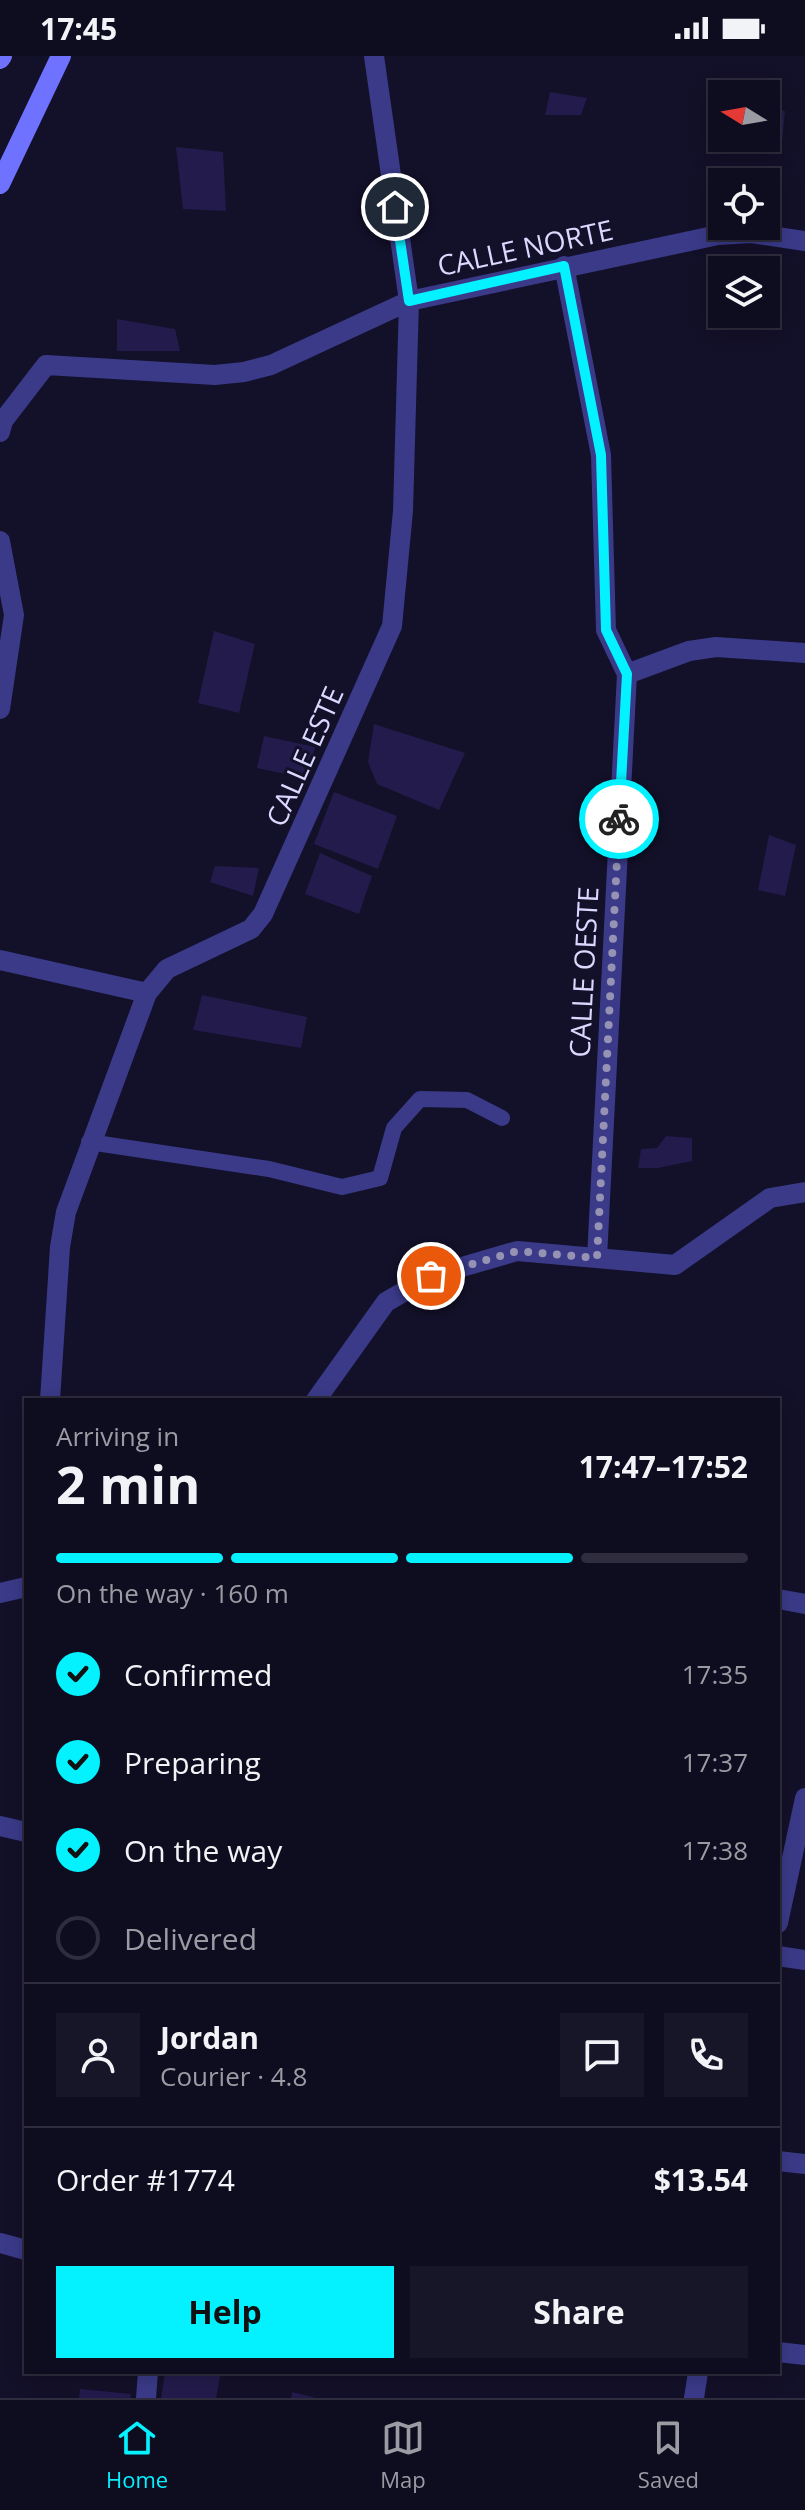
<!DOCTYPE html>
<html lang="en">
<head>
<meta charset="utf-8">
<style>
  :root { --surface:#0e0c1f; --page:#171528; --text:#f1f3f6; --muted:#9b9ba4; --line:#2e2c3d; --accent:#04f1ff }
  body { margin:0; font-family:"Open Sans",sans-serif; background:var(--page); color:var(--text); height:100vh; display:flex; flex-direction:column; font-size:30px; white-space:nowrap }
  * { box-sizing:border-box; margin:0 }
  p { font-size:26px; color:var(--muted) }
  .icon { flex:none; width:44px; height:44px; fill:none; stroke:currentColor; stroke-width:2; stroke-linecap:round; stroke-linejoin:round }
  .map { position:relative; flex:1; overflow:hidden }
  .side { position:absolute; left:24px; top:1342px; width:756px; height:976px; display:flex; flex-direction:column; background:var(--surface); border-radius:0px; box-shadow:0 4px 20px #0003,0 0 0 2px var(--line) }
  .side>* { flex:none }
  .needle { width:52px; rotate:281deg }
  .buttons { position:absolute; left:708px; top:24px; display:grid; gap:16px }
  .buttons a { display:grid; place-items:center; width:72px; height:72px; border-radius:0px; background:var(--surface); box-shadow:0 4px 20px #0003,0 0 0 2px var(--line); font-size:40px }
  .pin { position:absolute; display:grid; place-items:center; width:68px; height:68px; color:#fff; margin:-34px; border:4px solid #fff; border-radius:50%; box-shadow:0 2px 8px #0007 }
  .courier { position:absolute; display:grid; place-items:center; width:80px; height:80px; margin:-40px; border:6px solid #04f1ff; border-radius:50%; background:#fff; color:#222; box-shadow:0 2px 10px #0007 }
  .head em { font-style:normal; font-weight:700 }
  .head div { display:flex; flex-direction:column-reverse }
  .head { display:flex; align-items:center; justify-content:space-between; height:136px; padding:0 32px }
  h1 { font-size:52px; font-weight:700; line-height:60px }
  .bar { display:grid; grid-template-columns:repeat(4,1fr); gap:12px 8px; align-content:center; height:96px; padding:0 32px }
  .bar i { height:10px; border-radius:6px; background:var(--line) }
  .bar .current { background:var(--accent) }
  .bar p { grid-column:span 4 }
  .line { display:flex; align-items:center; gap:20px; padding:0 32px; border-top:2px solid var(--line) }
  .line div { flex:1 }
  .round { display:grid; place-items:center; flex:none; width:84px; height:84px; border-radius:0px; background:var(--page) }
  ol { padding:0 32px; list-style:none }
  li { display:flex; align-items:center; gap:24px; height:88px }
  li p { margin-inline-start:auto }
  li .icon { padding:8px; border-radius:50%; background:var(--accent); color:#111; stroke-width:4 }
  li:last-child { color:var(--muted) }
  li i { width:44px; height:44px; border:4px solid var(--line); border-radius:50% }
  .button { display:flex; gap:16px; margin-top:auto; padding:16px 32px }
  .button a { flex:1; height:92px; border-radius:0px; background:var(--accent); color:#111; font-size:32px; font-weight:700; line-height:92px; text-align:center }
  .button a+a { background:var(--page); color:var(--text) }
  .status { display:flex; justify-content:space-between; align-items:center; height:56px; padding:0 40px; background:var(--surface); direction:ltr }
  .status svg { height:22px; fill:currentColor }
  .tabs { display:flex; justify-content:space-around; align-items:center; height:112px; border-top:2px solid var(--line); background:var(--surface); font-size:22px; color:var(--muted) }
  .tabs a { display:grid; justify-items:center; gap:4px }
  .tabs .current { color:var(--accent) }
  .map>svg:first-child { display:block }
  .building { fill:#231b4b }
  .lines { fill:none; stroke-linecap:round; stroke-linejoin:round }
  .lane { stroke:#3a3a89; stroke-width:16 }
  .street { stroke:#3a3a89; stroke-width:20 }
  .secondary { stroke:#6f72ff; stroke-width:20 }
  .done { stroke:#9592b4; stroke-width:8; stroke-dasharray:0 14.4 }
  .route { stroke:#04f1ff; stroke-width:10 }
  .labels { text-anchor:middle; dominant-baseline:central; stroke-width:6; stroke-linejoin:round; paint-order:stroke }
  .street-label { font-size:28px; fill:#dbd8ff; stroke:#131029 }
</style>
</head>
<body>
<div class="status"><b>17:45</b><svg viewBox="0 0 49 12"><path d="M0 12V9h3v3zM5 12V6h3v6zM10 12V3h3v9zM15 12V0h3v12zM26 1h20v11H26zM47 4h2v5h-2z"/></svg></div>
<div class="map">
<svg width="805" height="2342" viewBox="0 0 805 2342">
  <rect width="100%" height="100%" fill="#131029"/>
  <!-- building -->
  <path class="building" d="M 550,36 L 587,42 L 581,59 L 545,59 Z
    M 766,48 L 785,55 L 782,88 L 759,84 L 766,82 Z
    M 176,91 L 223,96 L 226,155 L 183,153 Z
    M 117,263 L 175,273 L 180,295 L 117,295 Z
    M 214,575 L 255,588 L 239,657 L 198,647 Z
    M 374,668 L 465,697 L 439,754 L 377,728 L 368,706 Z
    M 264,680 L 315,691 L 308,723 L 257,712 Z
    M 334,736 L 397,760 L 378,813 L 314,788 Z
    M 769,779 L 796,789 L 785,840 L 758,834 Z
    M 320,797 L 372,820 L 359,858 L 305,838 Z
    M 215,810 L 259,812 L 253,840 L 210,826 Z
    M 202,939 L 307,961 L 301,992 L 193,974 Z
    M 666,1080 L 692,1082 L 692,1105 L 658,1112 L 638,1112 L 641,1093 L 657,1092 Z
    M 165,2316 L 221,2316 L 216,2342 L 161,2342 Z
    M 80,2333 L 131,2338 L 130,2342 L 79,2342 Z
    M 292,2336 L 313,2341 L 313,2342 L 291,2342 Z"/>
  <g class="lines">
    <!-- lane -->
    <path class="lane" d="M 89,1086 L 269,1113 L 342,1131 L 380,1122 L 394,1072 L 420,1043 L 467,1044 L 502,1062"/>
    <!-- street -->
    <path class="street" d="M 564,210 L 601,399 L 606,574 L 627,618 L 597,1202
      M 0,376 L 3,365 L 46,309 L 215,319 L 244,316 L 271,309 L 409,245 L 718,179 L 751,177 L 805,185
      M 0,485 L 14,559 L 0,653
      M 627,618 L 689,595 L 716,591 L 805,597
      M 0,904 L 147,937
      M 50,1344 L 60,1191 L 66,1156 L 147,937 L 167,913 L 251,873 L 263,858 L 392,570 L 403,455 L 409,245 L 374,0
      M 316,1344 L 386,1246 L 431,1220 L 517,1195 L 675,1209 L 770,1142 L 805,1136
      M 0,1537 L 26,1531
      M 778,1543 L 805,1548
      M 0,1770 L 26,1776
      M 778,1867 L 805,1742
      M 778,1900 L 805,1904
      M 778,2105 L 805,2108
      M 0,2187 L 26,2194
      M 778,2296 L 805,2299
      M 146,2342 L 148,2316
      M 694,2342 L 698,2316"/>
    <!-- secondary -->
    <path class="secondary" d="M 0,3 L 2,0
      M 0,128 L 61,0"/>
  </g>
  <g class="lines">
    <!-- done -->
    <path class="done" d="M 431,1220 L 517,1195 L 597,1202 L 619,763"/>
    <!-- route -->
    <path class="route" d="M 395,151 L 409,245 L 564,210 L 601,399 L 606,574 L 627,618 L 619,763"/>
  </g>
  <g class="labels">
    <!-- street labels -->
    <g class="street-label">
      <text transform="translate(525 191) rotate(-12)">CALLE NORTE</text>
      <text transform="translate(304 700) rotate(-66)">CALLE ESTE</text>
      <text transform="translate(583 916) rotate(-87)">CALLE OESTE</text>
    </g>
  </g>
</svg>
<div class="buttons">
<a><svg class="needle" viewBox="-14 -14 28 28"><path d="M0-13l5 13h-10z" fill="#e53935"/><path d="M0 13l5-13h-10z" fill="#9b9ba4"/></svg></a>
<a><svg class="icon" aria-label="locate" viewBox="0 0 24 24"><circle cx="12" cy="12" r="6"/><path d="M12 2v4M12 18v4M2 12h4M18 12h4"/></svg></a>
<a><svg class="icon" aria-label="layers" viewBox="0 0 24 24"><path d="M12 4l9 5-9 5-9-5zM3 14l9 5 9-5"/></svg></a>
</div>
<div class="pin" style="left:431px;top:1220px;background:#ea580c"><svg class="icon" aria-label="bag" viewBox="0 0 24 24"><path d="M5 8h14l-1 12H6zM9 8a3 3 0 0 1 6 0"/></svg></div>
<div class="pin" style="left:395px;top:151px;background:#1f2937"><svg class="icon" aria-label="home" viewBox="0 0 24 24"><path d="M3 11l9-7 9 7M6 9v11h12V9"/></svg></div>
<div class="courier" style="left:619px;top:763px"><svg class="icon" aria-label="bike" viewBox="0 0 24 24"><circle cx="6" cy="16" r="4"/><circle cx="18" cy="16" r="4"/><path d="M6 16l4-8h5l3 8M10 8l3 8H6M13 5h3"/></svg></div>
<section class="side">
<div class="head"><div><h1>2 min</h1><p>Arriving in</p></div><em>17:47–17:52</em></div>
<div class="bar"><i class="current"></i><i class="current"></i><i class="current"></i><i></i><p>On the way · 160 m</p></div>
<ol>
<li><svg class="icon" aria-label="check" viewBox="0 0 24 24"><path d="M5 12l5 5 9-10"/></svg>Confirmed<p>17:35</p></li>
<li><svg class="icon" aria-label="check" viewBox="0 0 24 24"><path d="M5 12l5 5 9-10"/></svg>Preparing<p>17:37</p></li>
<li><svg class="icon" aria-label="check" viewBox="0 0 24 24"><path d="M5 12l5 5 9-10"/></svg>On the way<p>17:38</p></li>
<li><i></i>Delivered</li>
</ol>
<div class="line" style="height:144px"><a class="round"><svg class="icon" aria-label="person" viewBox="0 0 24 24"><circle cx="12" cy="8" r="4"/><path d="M4 21q1-7 8-7t8 7"/></svg></a><div><b>Jordan</b><p>Courier · 4.8</p></div><a class="round"><svg class="icon" aria-label="chat" viewBox="0 0 24 24"><path d="M4 5h16v11H9l-5 4z"/></svg></a><a class="round"><svg class="icon" aria-label="phone" viewBox="0 0 24 24"><path d="M5 4h4l2 5-3 2q2 4 5 5l2-3 5 2v4C11 20 4 13 5 4z"/></svg></a></div>
<div class="line" style="height:104px"><div>Order #1774</div><b>$13.54</b></div>
<div class="button"><a>Help</a><a>Share</a></div>
</section>
</div>
<nav class="tabs">
<a class="current"><svg class="icon" aria-label="home" viewBox="0 0 24 24"><path d="M3 11l9-7 9 7M6 9v11h12V9"/></svg>Home</a>
<a><svg class="icon" aria-label="map" viewBox="0 0 24 24"><path d="M3 6l6-2 6 2 6-2v14l-6 2-6-2-6 2zM9 4v14M15 6v14"/></svg>Map</a>
<a><svg class="icon" aria-label="saved" viewBox="0 0 24 24"><path d="M7 4h10v16l-5-4-5 4z"/></svg>Saved</a>
</nav>
</body>
</html>
